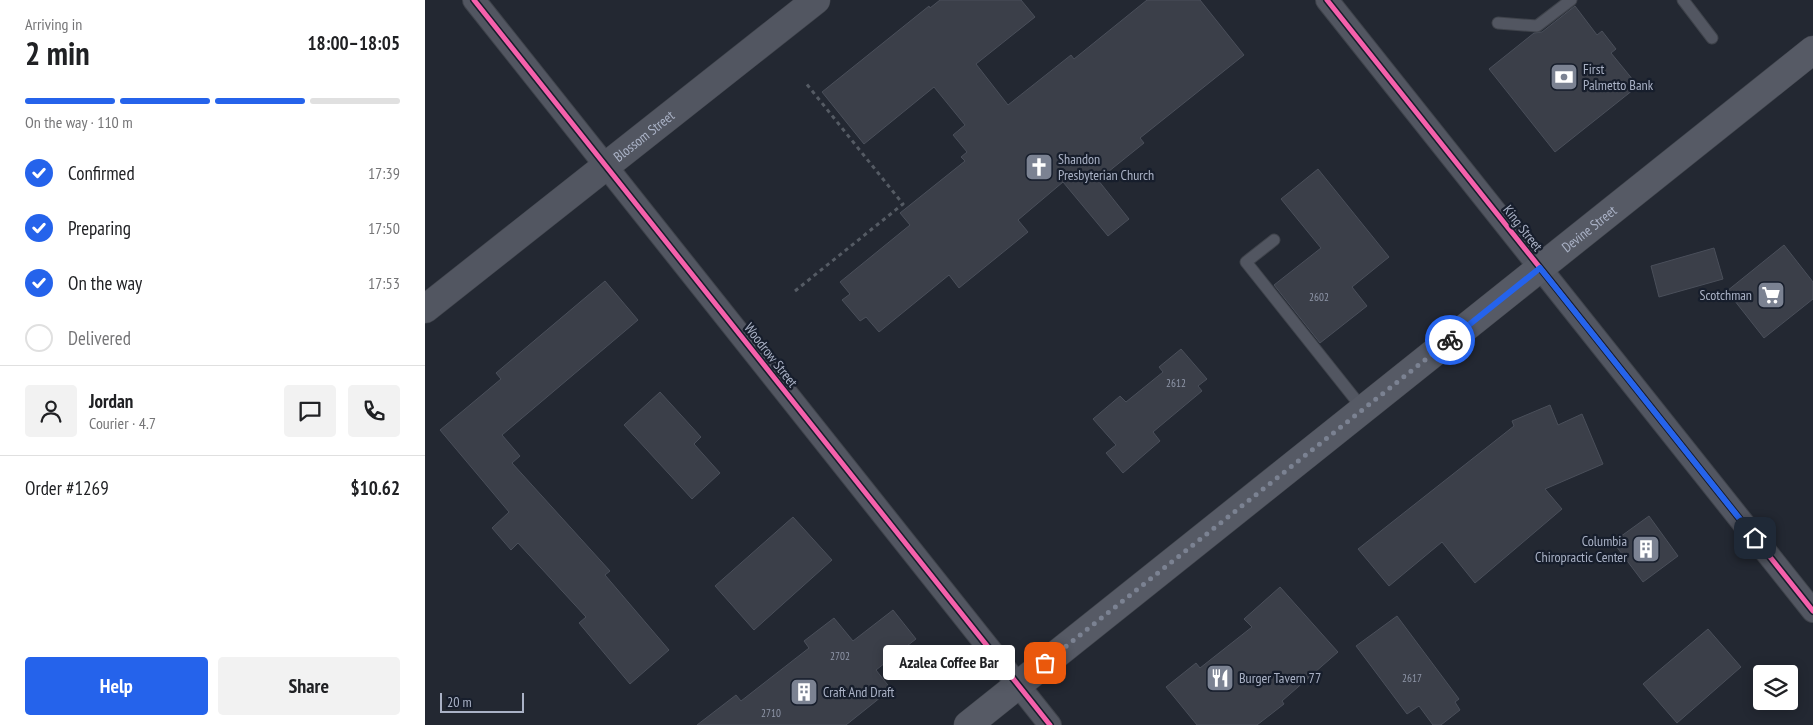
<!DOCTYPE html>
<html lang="en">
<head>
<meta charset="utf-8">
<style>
  :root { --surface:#fff; --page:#f2f2f2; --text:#202124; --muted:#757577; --line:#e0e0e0; --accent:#2563eb }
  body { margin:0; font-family:"PT Sans Narrow",sans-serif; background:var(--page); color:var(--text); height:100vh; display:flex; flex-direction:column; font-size:19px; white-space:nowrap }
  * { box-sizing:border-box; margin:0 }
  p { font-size:16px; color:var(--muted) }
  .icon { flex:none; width:28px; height:28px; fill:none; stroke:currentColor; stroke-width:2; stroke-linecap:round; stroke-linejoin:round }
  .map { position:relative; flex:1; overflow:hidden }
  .panel { display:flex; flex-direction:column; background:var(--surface); width:425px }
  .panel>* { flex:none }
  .tools { position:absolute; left:1328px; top:665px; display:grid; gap:10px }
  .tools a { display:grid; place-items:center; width:45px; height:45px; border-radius:5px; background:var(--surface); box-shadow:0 2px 12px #0003; font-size:25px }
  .scale { position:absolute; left:15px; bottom:12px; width:84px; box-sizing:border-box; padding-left:5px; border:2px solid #aab2c6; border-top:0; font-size:14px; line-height:18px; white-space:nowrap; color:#aab2c6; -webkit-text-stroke:4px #171e2c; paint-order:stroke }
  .pin { position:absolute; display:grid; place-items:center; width:42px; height:42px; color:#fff; margin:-21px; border-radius:10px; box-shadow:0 2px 8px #0006 }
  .courier { position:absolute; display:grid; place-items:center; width:50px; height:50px; margin:-25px; border:4px solid #2563eb; border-radius:50%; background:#fff; color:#222; box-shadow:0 1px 6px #0007 }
  .bubble { position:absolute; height:35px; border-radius:5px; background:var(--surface); box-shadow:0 2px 12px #0003; font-size:16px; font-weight:800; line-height:35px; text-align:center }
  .headline em { font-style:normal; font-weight:800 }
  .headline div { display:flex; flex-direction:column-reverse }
  .headline { display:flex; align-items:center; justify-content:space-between; height:85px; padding:0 25px }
  h1 { font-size:32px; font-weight:800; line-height:38px }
  .bar { display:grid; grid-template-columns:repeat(4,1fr); gap:8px 5px; align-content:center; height:60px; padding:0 25px }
  .bar i { height:6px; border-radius:4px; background:var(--line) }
  .bar .current { background:var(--accent) }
  .bar p { grid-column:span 4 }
  .line { display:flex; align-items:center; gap:12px; padding:0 25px; border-top:1px solid var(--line) }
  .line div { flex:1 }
  .round { display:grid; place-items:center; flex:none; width:52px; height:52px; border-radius:5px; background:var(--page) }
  ol { padding:0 25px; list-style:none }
  li { display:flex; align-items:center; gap:15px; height:55px }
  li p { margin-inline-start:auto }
  li .icon { padding:5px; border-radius:50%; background:var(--accent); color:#fff; stroke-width:4 }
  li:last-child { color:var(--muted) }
  li i { width:28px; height:28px; border:2px solid var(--line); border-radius:50% }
  .button { display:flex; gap:10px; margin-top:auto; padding:10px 25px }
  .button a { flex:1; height:58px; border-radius:5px; background:var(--accent); color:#fff; font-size:20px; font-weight:800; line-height:58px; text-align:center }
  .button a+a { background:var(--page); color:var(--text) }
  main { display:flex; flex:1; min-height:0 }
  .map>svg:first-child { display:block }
  .building { fill:#3b3f49; stroke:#4a4f5a }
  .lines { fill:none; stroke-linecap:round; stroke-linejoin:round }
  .service-casing { stroke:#3f434b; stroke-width:13 }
  .minor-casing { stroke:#3f434b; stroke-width:24 }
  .tertiary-casing { stroke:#3f434b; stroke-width:29 }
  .secondary-casing { stroke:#3f434b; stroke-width:29 }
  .path { stroke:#555b64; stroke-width:3; stroke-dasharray:4 4; stroke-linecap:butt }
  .service { stroke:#525661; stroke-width:11 }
  .minor { stroke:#525661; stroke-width:22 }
  .tertiary { stroke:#525661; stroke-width:28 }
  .secondary { stroke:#565a65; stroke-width:28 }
  .cycleway-casing { stroke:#171e2c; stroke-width:8 }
  .cycleway { stroke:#f560ab; stroke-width:5 }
  .done { stroke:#7b8292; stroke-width:5; stroke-dasharray:0 9 }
  .route { stroke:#2563eb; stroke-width:6 }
  .labels { text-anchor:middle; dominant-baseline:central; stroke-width:4.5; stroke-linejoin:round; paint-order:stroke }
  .number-label { font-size:11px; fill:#8e95a7 }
  .poi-label { font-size:14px; fill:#aab2c6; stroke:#171e2c; text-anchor:start }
  .street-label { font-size:14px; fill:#aab2c6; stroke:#171e2c }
</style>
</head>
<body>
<main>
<section class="panel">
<div class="headline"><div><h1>2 min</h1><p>Arriving in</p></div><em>18:00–18:05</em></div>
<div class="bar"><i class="current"></i><i class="current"></i><i class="current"></i><i></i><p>On the way · 110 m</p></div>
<ol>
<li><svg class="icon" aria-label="check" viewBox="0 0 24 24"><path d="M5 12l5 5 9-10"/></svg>Confirmed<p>17:39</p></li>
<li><svg class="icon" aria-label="check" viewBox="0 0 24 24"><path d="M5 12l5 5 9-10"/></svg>Preparing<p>17:50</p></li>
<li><svg class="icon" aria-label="check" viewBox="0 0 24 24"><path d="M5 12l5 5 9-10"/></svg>On the way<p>17:53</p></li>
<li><i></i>Delivered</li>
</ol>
<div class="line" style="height:90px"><a class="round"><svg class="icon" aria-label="person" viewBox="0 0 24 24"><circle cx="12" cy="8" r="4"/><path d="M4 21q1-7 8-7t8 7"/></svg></a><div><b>Jordan</b><p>Courier · 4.7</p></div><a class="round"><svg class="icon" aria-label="chat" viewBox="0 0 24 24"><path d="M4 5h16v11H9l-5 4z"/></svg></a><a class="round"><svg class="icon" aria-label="phone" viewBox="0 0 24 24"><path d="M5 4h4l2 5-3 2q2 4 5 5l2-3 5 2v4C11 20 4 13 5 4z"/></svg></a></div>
<div class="line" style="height:65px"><div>Order #1269</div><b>$10.62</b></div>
<div class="button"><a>Help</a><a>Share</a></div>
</section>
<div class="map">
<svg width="1388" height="725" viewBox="0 0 1388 725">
  <rect width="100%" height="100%" fill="#232832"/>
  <!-- building -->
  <path class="building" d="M 515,0 L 596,0 L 610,17 L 551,64 L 583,105 L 646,55 L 649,59 L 722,0 L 775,0 L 819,55 L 715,138 L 719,143 L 673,180 L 704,219 L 683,236 L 638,182 L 593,220 L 603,232 L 534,288 L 524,275 L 454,332 L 441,317 L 435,321 L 417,300 L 425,294 L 415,282 L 485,225 L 475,213 L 540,161 L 536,157 L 542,152 L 528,135 L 540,125 L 509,87 L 439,144 L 397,92 L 504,6 L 505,8 Z
    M 1150,6 L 1172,35 L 1177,31 L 1191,49 L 1186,53 L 1213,86 L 1130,152 L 1064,69 L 1109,33 L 1117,32 Z
    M 893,169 L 964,257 L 927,287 L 942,306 L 895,343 L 849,285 L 896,248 L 856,199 Z
    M 1359,245 L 1388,282 L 1388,299 L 1339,338 L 1302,291 Z
    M 1289,248 L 1298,279 L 1234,297 L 1226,266 Z
    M 180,281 L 213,320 L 77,435 L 95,456 L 87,463 L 185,571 L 180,575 L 244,650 L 205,684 L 154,623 L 161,617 L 93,543 L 86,550 L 67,528 L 84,512 L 15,430 L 76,379 L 71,373 Z
    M 756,349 L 782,379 L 773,386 L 777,391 L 728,432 L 735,441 L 698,473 L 681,453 L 691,445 L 668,419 L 695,396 L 701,402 L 738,372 L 734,367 Z
    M 235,392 L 276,437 L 269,444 L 295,473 L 267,499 L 199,425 Z
    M 1125,405 L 1133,425 L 1157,414 L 1178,464 L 1120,489 L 1137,509 L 1050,583 L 1017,542 L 964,586 L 933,549 L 1089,426 L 1087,421 Z
    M 1224,516 L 1253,556 L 1218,582 L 1188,542 Z
    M 368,517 L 407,560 L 329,630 L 290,586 Z
    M 855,587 L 913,652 L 857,701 L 859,704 L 832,725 L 772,725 L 741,687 L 771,663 L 775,668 L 827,627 L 819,619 Z
    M 468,610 L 491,639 L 451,670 L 466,689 L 421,725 L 272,725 L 311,695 L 316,701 L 384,648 L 379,641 L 409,618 L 428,641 Z
    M 972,616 L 1034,699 L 1030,702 L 1035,710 L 1016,725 L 1008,725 L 994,706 L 982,714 L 931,646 Z
    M 1283,629 L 1316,667 L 1252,723 L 1218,684 Z"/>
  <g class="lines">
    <defs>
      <path id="service" d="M 1258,0 L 1287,38
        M 1073,23 L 1112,26 L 1146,0
        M 849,240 L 821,262 L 938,409"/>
      <path id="minor" d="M 49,0 L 625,725
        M 902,0 L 1388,611"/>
      <g id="tertiary">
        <path id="s1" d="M 0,309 L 391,0"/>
      </g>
      <g id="secondary">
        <path id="s2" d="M 543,725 L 1388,50"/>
      </g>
    </defs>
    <!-- service casing -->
    <use href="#service" class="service-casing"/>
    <!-- minor casing -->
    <use href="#minor" class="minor-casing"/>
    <!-- tertiary casing -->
    <use href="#tertiary" class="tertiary-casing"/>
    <!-- secondary casing -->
    <use href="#secondary" class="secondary-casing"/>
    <!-- path -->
    <path class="path" d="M 370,291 L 478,204 L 380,82"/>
    <!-- service -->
    <use href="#service" class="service"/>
    <!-- minor -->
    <use href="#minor" class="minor"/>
    <!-- tertiary -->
    <use href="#tertiary" class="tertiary"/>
    <!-- secondary -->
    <use href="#secondary" class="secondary"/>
    <defs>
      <path id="cycleway" d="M 49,0 L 625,725
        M 902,0 L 1388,611"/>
    </defs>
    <!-- cycleway casing -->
    <use href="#cycleway" class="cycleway-casing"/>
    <!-- cycleway -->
    <use href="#cycleway" class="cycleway"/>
  </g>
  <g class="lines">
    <!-- done -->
    <path class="done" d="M 620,663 L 1025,340"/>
    <!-- route -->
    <path class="route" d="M 1025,340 L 1115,268 L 1330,538"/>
  </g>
  <!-- icons -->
  <defs>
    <symbol id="bank-square" viewBox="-11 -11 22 22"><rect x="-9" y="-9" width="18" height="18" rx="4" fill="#7b8292" stroke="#171e2c"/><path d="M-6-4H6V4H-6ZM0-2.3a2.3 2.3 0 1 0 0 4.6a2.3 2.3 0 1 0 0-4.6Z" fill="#fff"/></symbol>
    <symbol id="church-square" viewBox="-11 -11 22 22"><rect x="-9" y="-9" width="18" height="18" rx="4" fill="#7b8292" stroke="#171e2c"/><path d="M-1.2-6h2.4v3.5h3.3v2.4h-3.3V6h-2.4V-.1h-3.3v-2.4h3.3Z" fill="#fff"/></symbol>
    <symbol id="supermarket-square" viewBox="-11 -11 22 22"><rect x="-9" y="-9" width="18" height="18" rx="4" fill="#7b8292" stroke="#171e2c"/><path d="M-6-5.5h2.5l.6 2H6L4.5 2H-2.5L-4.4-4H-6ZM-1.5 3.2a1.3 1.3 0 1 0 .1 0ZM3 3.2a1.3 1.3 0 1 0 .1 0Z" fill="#fff"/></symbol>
    <symbol id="building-square" viewBox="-11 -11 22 22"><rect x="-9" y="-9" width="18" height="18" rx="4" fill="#7b8292" stroke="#171e2c"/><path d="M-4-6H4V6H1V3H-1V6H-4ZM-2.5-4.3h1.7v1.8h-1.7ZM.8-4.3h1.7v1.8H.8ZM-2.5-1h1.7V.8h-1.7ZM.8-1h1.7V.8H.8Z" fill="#fff"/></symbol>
    <symbol id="restaurant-square" viewBox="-11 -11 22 22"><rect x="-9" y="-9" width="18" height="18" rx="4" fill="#7b8292" stroke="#171e2c"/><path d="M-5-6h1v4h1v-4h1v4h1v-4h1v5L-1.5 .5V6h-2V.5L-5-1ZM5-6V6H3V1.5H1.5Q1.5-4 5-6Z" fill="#fff"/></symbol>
  </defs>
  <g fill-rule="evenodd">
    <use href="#bank-square" x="1123" y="61" width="32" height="32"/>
    <use href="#church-square" x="598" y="151" width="32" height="32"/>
    <use href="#supermarket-square" x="1330" y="279" width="32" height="32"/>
    <use href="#building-square" x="1205" y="533" width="32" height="32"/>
    <use href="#restaurant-square" x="779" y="662" width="32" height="32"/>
    <use href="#building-square" x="363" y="676" width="32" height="32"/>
  </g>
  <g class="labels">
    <!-- number labels -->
    <g class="number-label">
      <text x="894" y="297">2602</text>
      <text x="751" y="383">2612</text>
      <text x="415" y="656">2702</text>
      <text x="987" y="678">2617</text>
      <text x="346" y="713">2710</text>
    </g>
    <!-- poi labels -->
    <g class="poi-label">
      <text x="1158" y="69">First<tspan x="1158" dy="16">Palmetto Bank</tspan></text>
      <text x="633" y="159">Shandon<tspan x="633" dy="16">Presbyterian Church</tspan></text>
      <text x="1327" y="295" text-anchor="end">Scotchman</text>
      <text x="1202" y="541" text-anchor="end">Columbia<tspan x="1202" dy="16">Chiropractic Center</tspan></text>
      <text x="814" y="678">Burger Tavern 77</text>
      <text x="398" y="692">Craft And Draft</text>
    </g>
    <!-- street labels -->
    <g class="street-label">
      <text stroke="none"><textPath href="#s1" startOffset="279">Blossom Street</textPath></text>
      <text transform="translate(1098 228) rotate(52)">King Street</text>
      <text stroke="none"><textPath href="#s2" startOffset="795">Devine Street</textPath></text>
      <text transform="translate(346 355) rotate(52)">Woodrow Street</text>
    </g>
  </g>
</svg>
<div class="tools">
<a><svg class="icon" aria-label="layers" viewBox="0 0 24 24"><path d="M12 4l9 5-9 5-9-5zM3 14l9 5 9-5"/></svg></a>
</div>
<div class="scale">20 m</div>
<div class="pin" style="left:620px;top:663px;background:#ea580c"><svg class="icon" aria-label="bag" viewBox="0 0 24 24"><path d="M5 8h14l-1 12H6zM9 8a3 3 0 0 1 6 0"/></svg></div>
<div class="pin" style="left:1330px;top:538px;background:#1f2937"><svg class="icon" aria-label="home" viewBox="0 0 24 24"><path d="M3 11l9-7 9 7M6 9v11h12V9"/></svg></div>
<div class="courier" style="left:1025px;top:340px"><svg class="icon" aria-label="bike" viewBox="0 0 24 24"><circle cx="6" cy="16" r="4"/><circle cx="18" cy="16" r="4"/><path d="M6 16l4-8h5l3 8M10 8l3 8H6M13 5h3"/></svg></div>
<div class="bubble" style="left:458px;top:645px;width:132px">Azalea Coffee Bar</div>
</div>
</main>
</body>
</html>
